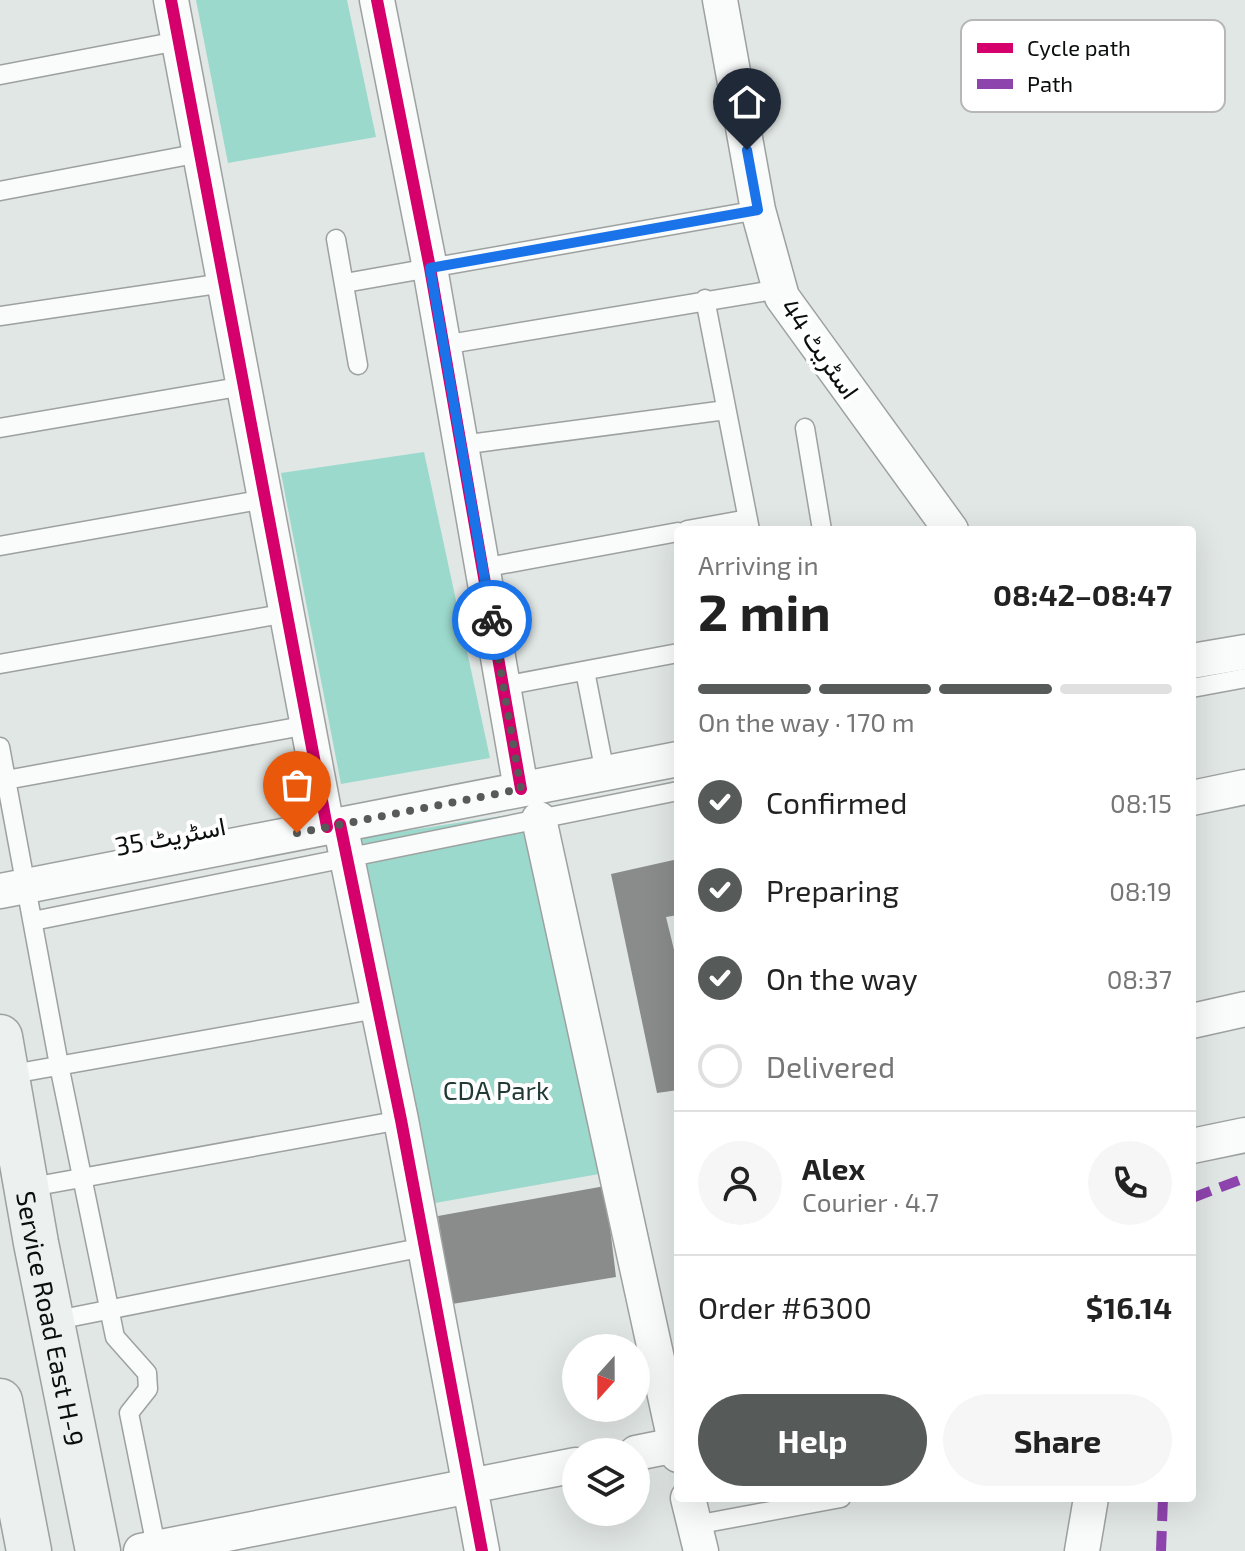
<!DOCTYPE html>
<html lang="en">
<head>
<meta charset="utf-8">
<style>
  :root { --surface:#fff; --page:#f6f6f6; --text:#222; --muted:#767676; --line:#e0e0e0; --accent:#565a59 }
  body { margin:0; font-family:"Exo 2",Vazirmatn,sans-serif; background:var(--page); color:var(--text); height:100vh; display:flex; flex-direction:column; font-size:30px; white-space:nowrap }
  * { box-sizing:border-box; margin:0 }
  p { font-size:26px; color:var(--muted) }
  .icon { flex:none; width:44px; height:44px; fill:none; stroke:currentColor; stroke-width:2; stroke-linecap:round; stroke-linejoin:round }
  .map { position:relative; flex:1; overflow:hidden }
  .panel { position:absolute; left:674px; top:526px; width:522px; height:976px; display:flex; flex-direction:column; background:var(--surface); border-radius:8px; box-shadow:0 8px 32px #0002 }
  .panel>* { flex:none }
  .needle { width:52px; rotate:201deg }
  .fabs { position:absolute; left:562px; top:1334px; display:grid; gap:16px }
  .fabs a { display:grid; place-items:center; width:88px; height:88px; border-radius:50%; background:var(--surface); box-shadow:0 8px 32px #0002; font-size:40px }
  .pin { position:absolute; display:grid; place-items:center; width:68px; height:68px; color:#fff; margin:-82px -34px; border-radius:50% 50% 50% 0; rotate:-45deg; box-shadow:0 0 8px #0007 }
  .pin .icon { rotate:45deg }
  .courier { position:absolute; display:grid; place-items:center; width:80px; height:80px; margin:-40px; border:6px solid #1a73e8; border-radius:50%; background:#fff; color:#222; box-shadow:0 2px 10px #0007 }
  .headline em { font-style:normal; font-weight:700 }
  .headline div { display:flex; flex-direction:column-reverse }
  .headline { display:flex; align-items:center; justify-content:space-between; height:136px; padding:0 24px }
  h1 { font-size:52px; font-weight:700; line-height:60px }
  .bar { display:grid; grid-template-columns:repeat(4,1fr); gap:12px 8px; align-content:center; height:96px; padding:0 24px }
  .bar i { height:10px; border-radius:6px; background:var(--line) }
  .bar .on { background:var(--accent) }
  .bar p { grid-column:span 4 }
  .line { display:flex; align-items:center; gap:20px; padding:0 24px; border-top:2px solid var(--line) }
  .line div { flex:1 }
  .round { display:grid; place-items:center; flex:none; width:84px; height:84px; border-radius:42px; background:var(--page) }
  ol { padding:0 24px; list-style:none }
  li { display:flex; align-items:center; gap:24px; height:88px }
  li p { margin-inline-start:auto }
  li .icon { padding:8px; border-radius:50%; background:var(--accent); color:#fff; stroke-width:4 }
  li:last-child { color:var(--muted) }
  li i { width:44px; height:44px; border:4px solid var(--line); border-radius:50% }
  .primary-button { display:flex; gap:16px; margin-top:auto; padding:16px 24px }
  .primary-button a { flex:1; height:92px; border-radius:48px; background:var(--accent); color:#fff; font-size:32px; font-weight:700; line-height:92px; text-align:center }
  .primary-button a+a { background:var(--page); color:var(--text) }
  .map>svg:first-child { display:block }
  .green { fill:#9cd9cd }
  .building { fill:#8a8c8c }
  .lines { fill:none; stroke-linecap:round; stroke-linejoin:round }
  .service-casing { stroke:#9da1a0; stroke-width:21 }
  .minor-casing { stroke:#9da1a0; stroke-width:37 }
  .secondary-casing { stroke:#9da1a0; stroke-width:47 }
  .service { stroke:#fafbfb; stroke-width:18 }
  .minor { stroke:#fafbfb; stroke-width:34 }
  .secondary { stroke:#ecf0ef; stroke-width:44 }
  .quiet { stroke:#8e44ad; stroke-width:10; stroke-dasharray:20 10; stroke-linecap:butt }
  .cycleway-casing { stroke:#fff; stroke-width:17 }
  .cycleway { stroke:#d6006c; stroke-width:12 }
  .done { stroke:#565a59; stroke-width:8; stroke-dasharray:0 14.4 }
  .route { stroke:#1a73e8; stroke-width:10 }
  .labels { text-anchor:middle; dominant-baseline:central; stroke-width:8; stroke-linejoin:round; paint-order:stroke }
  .street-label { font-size:26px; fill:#0b0e0d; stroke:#fff }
  .park-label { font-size:26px; fill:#223a35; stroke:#fff }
  .key { fill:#fff; stroke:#b6b7b6; stroke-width:2 }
  .key-label { font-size:22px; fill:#0b0e0d }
</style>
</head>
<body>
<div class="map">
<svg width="1245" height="1551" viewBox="0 0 1245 1551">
  <rect width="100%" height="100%" fill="#e1e7e5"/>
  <!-- green -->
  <path class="green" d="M 196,0 L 347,0 L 376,137 L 228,163 Z
    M 424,452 L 490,758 L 341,784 L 281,473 Z
    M 522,813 L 599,1174 L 435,1203 L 359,838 Z"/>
  <!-- building -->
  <path class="building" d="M 678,859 L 678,915 L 666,917 L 678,966 L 678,1090 L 657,1093 L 611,874 Z
    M 605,1186 L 616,1277 L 452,1304 L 438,1216 Z"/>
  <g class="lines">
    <defs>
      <path id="service" d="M 0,75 L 178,41
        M 0,191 L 200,153
        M 336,239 L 358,365
        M 345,283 L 758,210
        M 705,299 L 750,530
        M 0,316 L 224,283
        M 443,345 L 780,289
        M 0,428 L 244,386
        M 805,428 L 822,530
        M 461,445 L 726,410
        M 687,530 L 748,519
        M 0,546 L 265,499
        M 482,568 L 678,532
        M 0,664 L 287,613
        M 585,671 L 605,773
        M 503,686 L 678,653
        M 1192,688 L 1245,678
        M 0,747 L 59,1065 L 115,1337 L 147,1373 L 148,1389 L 129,1413 L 157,1551
        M 6,780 L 308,725
        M 33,921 L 678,791
        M 7,1075 L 377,1009
        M 26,1188 L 401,1120
        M 52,1321 L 424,1247
        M 695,1525 L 841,1498"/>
      <path id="minor" d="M 171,0 L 327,827
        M 377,0 L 430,268 L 521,789
        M 720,0 L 758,210 L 782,297 L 951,530
        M 1192,661 L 1245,652
        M 1192,798 L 1245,787
        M 539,819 L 678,1455
        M 340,824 L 401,1120 L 482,1551
        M 0,891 L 678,759
        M 1192,1021 L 1245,1009
        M 1192,1146 L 1245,1135
        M 636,1453 L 676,1445
        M 688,1498 L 701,1551
        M 141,1551 L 576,1465
        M 1082,1551 L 1091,1498"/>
      <g id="secondary">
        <path id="s1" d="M 0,1037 L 36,1243 L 98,1551"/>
        <path d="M 0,1401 L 29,1551"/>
      </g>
    </defs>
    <!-- service casing -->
    <use href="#service" class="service-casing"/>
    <!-- minor casing -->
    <use href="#minor" class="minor-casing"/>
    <!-- secondary casing -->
    <use href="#secondary" class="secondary-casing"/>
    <!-- service -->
    <use href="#service" class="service"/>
    <!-- minor -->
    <use href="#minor" class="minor"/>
    <!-- secondary -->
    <use href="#secondary" class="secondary"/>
    <!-- quiet -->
    <path class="quiet" d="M 1192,1198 L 1245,1178
      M 1161,1551 L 1163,1498"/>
    <defs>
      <path id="cycleway" d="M 171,0 L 327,827
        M 377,0 L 430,268 L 521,789
        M 340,824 L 401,1120 L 482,1551"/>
    </defs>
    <!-- cycleway casing -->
    <use href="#cycleway" class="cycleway-casing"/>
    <!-- cycleway -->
    <use href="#cycleway" class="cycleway"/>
  </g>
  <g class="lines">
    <!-- done -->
    <path class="done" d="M 297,833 L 521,789 L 492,620"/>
    <!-- route -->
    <path class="route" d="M 492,620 L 430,268 L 758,210 L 747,150"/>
  </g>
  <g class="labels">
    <!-- street labels -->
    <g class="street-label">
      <text transform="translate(821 348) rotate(55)">اسٹریٹ 44</text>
      <text transform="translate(170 835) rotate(-11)">اسٹریٹ 35</text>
      <text stroke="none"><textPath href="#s1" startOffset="286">Service Road East H-9</textPath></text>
    </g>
    <!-- park labels -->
    <g class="park-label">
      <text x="496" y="1089">CDA Park</text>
    </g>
  </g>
  <!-- legend -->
  <rect x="961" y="20" width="264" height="92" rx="12" class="key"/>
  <rect x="977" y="43" width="36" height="10" fill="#d6006c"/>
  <rect x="977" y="79" width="36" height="10" fill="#8e44ad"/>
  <g class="key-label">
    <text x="1027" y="56">Cycle path</text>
    <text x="1027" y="92">Path</text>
  </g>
</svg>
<div class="fabs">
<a><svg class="needle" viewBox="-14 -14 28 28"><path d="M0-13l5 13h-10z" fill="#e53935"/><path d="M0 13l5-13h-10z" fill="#767676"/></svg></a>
<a><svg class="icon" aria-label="layers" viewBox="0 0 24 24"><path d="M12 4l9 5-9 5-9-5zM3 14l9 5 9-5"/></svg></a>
</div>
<div class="pin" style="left:297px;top:833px;background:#ea580c"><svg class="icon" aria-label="bag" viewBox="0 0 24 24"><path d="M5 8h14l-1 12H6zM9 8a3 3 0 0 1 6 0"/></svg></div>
<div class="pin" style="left:747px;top:150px;background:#1f2937"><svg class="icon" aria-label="home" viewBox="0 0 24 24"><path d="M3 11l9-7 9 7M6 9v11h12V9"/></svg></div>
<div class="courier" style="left:492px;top:620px"><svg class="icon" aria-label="bike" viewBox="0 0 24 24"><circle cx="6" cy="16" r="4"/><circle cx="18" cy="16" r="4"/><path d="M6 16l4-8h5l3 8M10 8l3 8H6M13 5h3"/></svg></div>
<section class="panel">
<div class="headline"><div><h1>2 min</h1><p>Arriving in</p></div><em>08:42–08:47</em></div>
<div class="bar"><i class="on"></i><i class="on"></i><i class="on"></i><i></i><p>On the way · 170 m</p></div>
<ol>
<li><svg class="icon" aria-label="check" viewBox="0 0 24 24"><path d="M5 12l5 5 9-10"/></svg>Confirmed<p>08:15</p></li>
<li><svg class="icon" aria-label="check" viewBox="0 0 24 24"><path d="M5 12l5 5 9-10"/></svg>Preparing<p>08:19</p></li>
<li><svg class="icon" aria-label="check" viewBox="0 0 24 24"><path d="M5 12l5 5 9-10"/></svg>On the way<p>08:37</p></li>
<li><i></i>Delivered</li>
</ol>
<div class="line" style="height:144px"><a class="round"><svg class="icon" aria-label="person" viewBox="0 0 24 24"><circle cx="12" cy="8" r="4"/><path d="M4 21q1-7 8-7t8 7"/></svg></a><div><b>Alex</b><p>Courier · 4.7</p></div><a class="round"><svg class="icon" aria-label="phone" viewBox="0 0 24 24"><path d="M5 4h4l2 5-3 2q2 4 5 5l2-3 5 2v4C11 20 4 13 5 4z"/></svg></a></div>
<div class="line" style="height:104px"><div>Order #6300</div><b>$16.14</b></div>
<div class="primary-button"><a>Help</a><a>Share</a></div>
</section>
</div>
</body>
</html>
